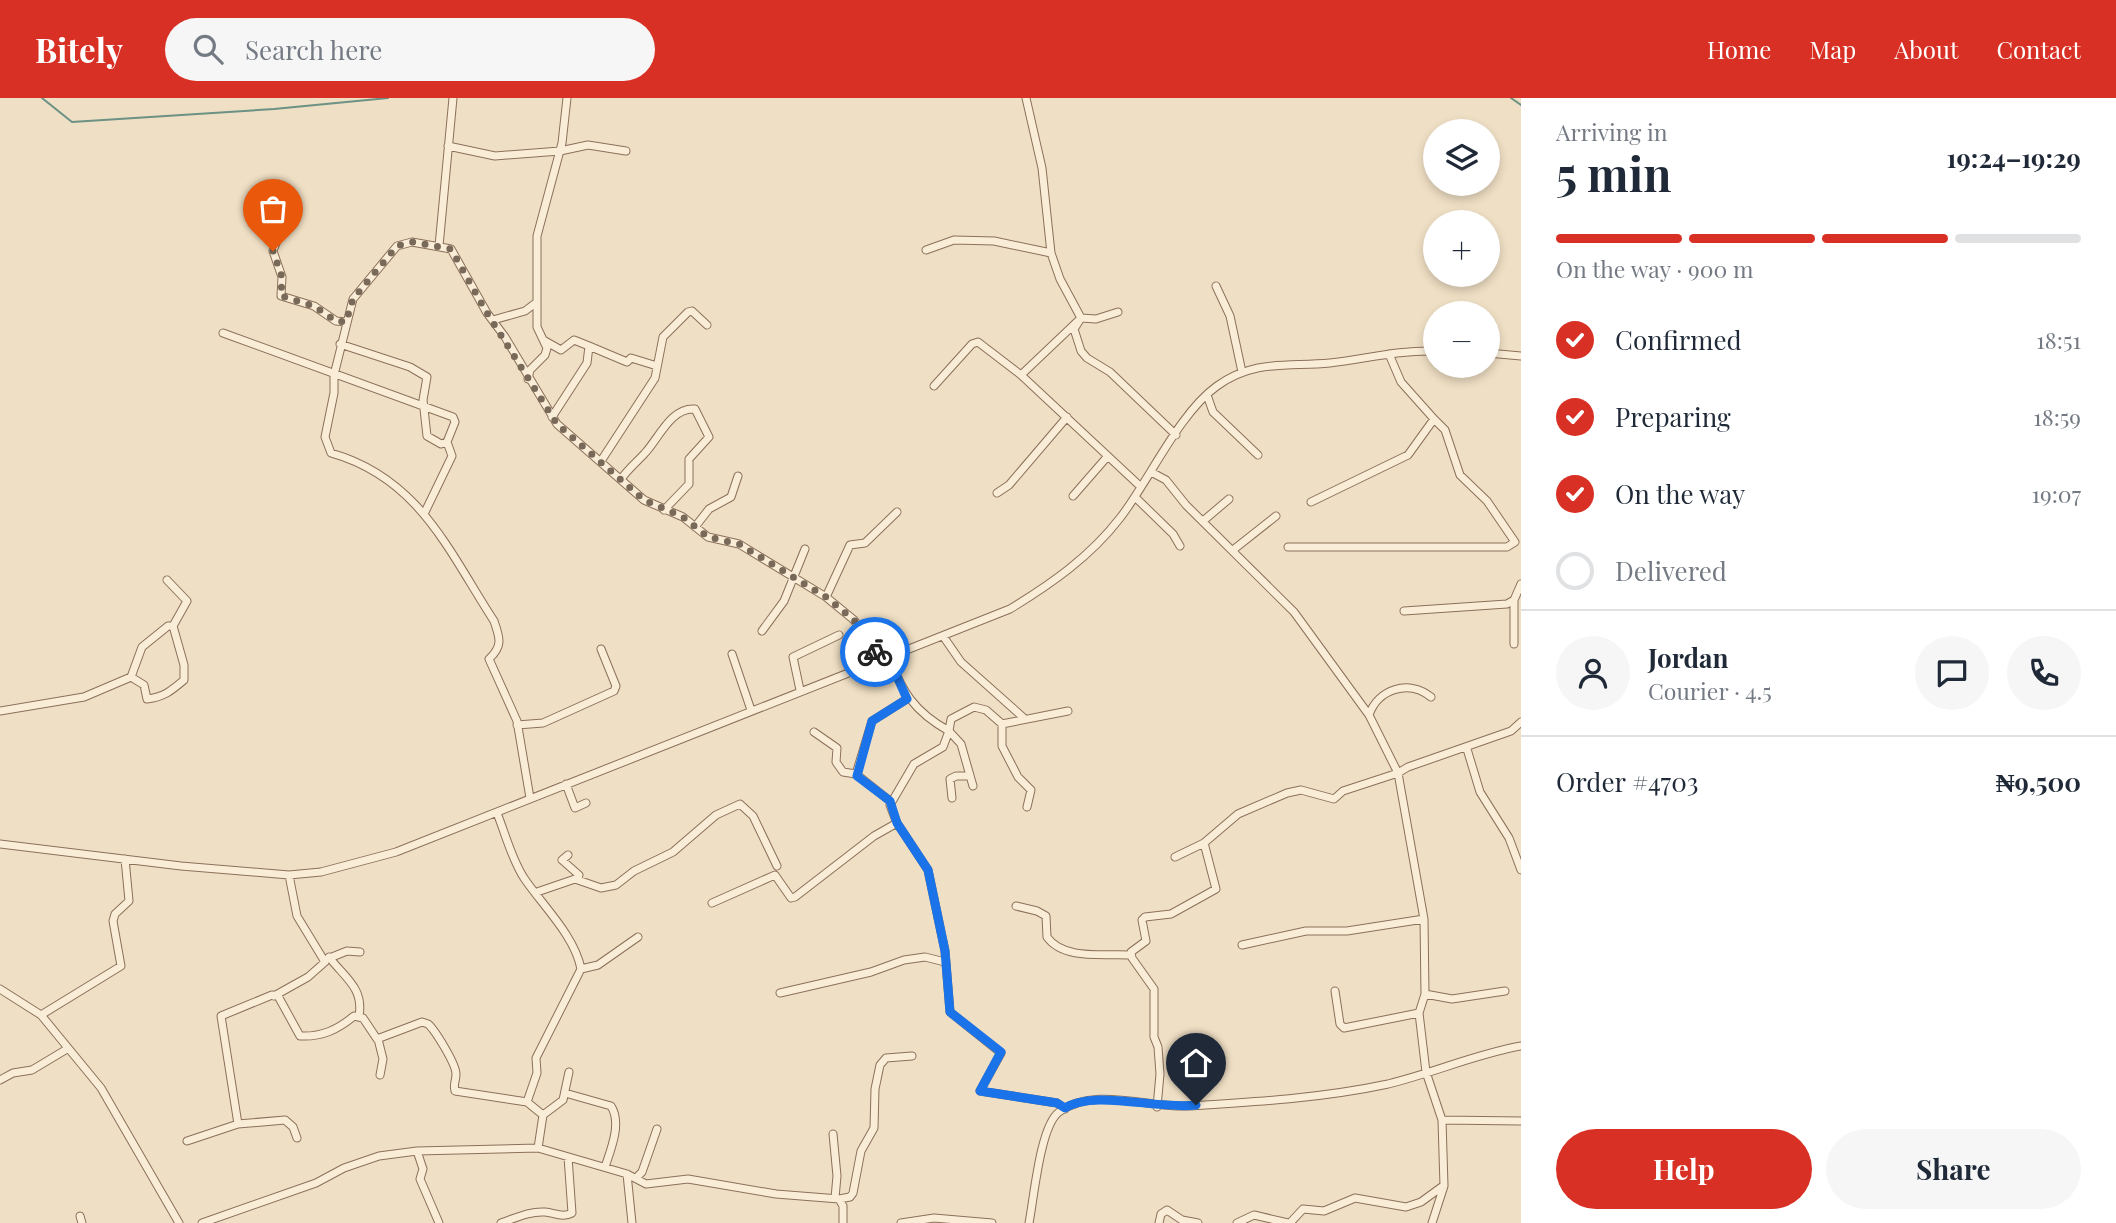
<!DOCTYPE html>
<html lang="en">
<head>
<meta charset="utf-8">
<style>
  :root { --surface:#fff; --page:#f6f6f7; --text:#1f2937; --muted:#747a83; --line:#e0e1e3; --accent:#d93025 }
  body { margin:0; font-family:"Playfair Display",serif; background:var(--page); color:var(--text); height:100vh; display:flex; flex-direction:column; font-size:26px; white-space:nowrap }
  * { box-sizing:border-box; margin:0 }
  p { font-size:23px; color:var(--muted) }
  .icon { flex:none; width:38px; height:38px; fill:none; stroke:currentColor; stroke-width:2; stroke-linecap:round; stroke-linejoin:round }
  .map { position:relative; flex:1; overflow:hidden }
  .panel { display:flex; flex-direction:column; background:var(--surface); width:595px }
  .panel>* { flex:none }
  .tools { position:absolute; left:1423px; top:21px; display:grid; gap:14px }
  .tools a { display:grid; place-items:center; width:77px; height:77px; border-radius:50%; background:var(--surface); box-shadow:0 4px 10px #0003; font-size:35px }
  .pin { position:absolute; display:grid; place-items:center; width:60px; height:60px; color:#fff; margin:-72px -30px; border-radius:50% 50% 50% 0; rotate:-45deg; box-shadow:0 0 7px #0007 }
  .pin .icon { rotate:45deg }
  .courier { position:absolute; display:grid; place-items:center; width:70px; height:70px; margin:-35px; border:5px solid #1a73e8; border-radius:50%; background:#fff; color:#222; box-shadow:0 2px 9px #0007 }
  .head em { font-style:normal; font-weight:700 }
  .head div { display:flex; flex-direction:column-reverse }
  .head { display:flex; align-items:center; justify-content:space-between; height:119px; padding:0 35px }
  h1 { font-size:46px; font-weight:700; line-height:52px }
  .bar { display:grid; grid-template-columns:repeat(4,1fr); gap:10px 7px; align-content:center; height:84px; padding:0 35px }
  .bar i { height:9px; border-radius:5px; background:var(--line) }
  .bar .active { background:var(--accent) }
  .bar p { grid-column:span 4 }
  .line { display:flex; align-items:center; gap:18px; padding:0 35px; border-top:2px solid var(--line) }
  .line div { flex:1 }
  .round { display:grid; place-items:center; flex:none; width:74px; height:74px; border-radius:37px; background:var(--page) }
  ol { padding:0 35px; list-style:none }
  li { display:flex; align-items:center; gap:21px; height:77px }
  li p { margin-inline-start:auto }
  li .icon { padding:7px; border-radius:50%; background:var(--accent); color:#fff; stroke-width:4 }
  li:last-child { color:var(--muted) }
  li i { width:38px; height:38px; border:4px solid var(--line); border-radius:50% }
  .button { display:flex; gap:14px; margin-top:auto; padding:14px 35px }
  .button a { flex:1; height:80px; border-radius:42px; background:var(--accent); color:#fff; font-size:28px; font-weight:700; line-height:80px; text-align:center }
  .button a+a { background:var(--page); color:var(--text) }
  header { display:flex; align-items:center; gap:42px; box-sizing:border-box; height:98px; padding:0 35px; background:var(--accent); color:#fff }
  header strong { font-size:33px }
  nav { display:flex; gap:38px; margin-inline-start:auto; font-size:24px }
  .search { width:490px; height:63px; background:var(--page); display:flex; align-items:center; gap:18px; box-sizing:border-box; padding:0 24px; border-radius:38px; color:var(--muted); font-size:26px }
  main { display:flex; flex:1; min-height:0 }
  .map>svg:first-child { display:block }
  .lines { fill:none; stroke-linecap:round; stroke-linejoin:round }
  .stream { stroke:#6c9185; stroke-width:2 }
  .minor-casing { stroke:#8b705a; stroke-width:9 }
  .minor { stroke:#faedd8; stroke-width:7 }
  .done { stroke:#796958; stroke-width:7; stroke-dasharray:0 12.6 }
  .route { stroke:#1a73e8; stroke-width:9 }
</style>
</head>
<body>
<header>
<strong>Bitely</strong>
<div class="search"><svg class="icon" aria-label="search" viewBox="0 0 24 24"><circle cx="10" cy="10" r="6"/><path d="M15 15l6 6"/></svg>Search here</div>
<nav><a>Home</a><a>Map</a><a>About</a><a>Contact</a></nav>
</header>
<main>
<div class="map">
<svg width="1521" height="1125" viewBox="0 0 1521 1125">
  <rect width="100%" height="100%" fill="#efdfc4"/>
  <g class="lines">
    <!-- stream -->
    <path class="stream" d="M 42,0 L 72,24 L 274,11 L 388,0
      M 1511,0 L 1521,7"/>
    <defs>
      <path id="minor" d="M 1026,0 L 1042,70 L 1051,155 L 1060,181 L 1081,220 L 1074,231 L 1081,253 L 1087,260 L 1110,274 L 1176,337
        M 448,48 L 495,58 L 560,53 L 588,47 L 626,53
        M 281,132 L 273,153 L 282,179 L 281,198 L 314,208 L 336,223 L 346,224
        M 439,148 L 453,0
        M 926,152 L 954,142 L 994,143 L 1051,155
        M 1216,188 L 1230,218 L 1242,274
        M 1118,214 L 1096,221 L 1081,220 L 1021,277 L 1141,389
        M 493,222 L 525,213 L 537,204 L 537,138 L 562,45 L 567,0
        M 223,235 L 453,319 L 455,324 L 447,344 L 452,358 L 425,414
        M 545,243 L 561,252 L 574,242 L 589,248 L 587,265 L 552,319
        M 340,246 L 410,269 L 427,279 L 423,302 L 427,338 L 441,346 L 447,344
        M 589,248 L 627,264 L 631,260 L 657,268
        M 1488,255 L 1521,258
        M 528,281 L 530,272 L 545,257 L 547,250 L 537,229 L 537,205
        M 934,288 L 972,246 L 978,244 L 1021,277
        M 1207,297 L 1213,314 L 1258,357
        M 601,363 L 655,280 L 663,239 L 688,214 L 692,213 L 707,227
        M 1151,374 L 1166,382 L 1186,407 L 1294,514 L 1369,617 L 1398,675 L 1343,693 L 1334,701 L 1301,692 L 1287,695 L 1238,716 L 1204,745 L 1216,791 L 1171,816 L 1145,819 L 1142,822 L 1146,843 L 1131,854 L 1132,860 L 1154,891 L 1154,939 L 1158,949 L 1160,976 L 1157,1009
        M 622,380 C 628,371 637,364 645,355 C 659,340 671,309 695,311 L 709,339 L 689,361 L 689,386 L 664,412
        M 997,395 L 1009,387 L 1067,319
        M 1073,398 L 1107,359
        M 1135,399 L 1173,436 L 1180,448
        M 1311,404 L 1408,357 L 1434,321 L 1401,284 L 1389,256
        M 1203,423 L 1229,401
        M 695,429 L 709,411 L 731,399 L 738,378
        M 1288,449 L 1507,449 L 1515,444 L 1487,403 L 1460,377 L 1445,332 L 1434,321
        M 1233,452 L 1276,418
        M 826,499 L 850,447 L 865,445 L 897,414
        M 1514,502 L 1514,546
        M 1404,513 L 1507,506 L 1514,502 L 1521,486
        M 762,533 L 784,503 L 805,451
        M 943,538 L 961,564 L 1025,621
        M 732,556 L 751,612
        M 888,558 C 903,594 913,613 949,633 L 943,649 L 914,666 L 890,707 L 897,725 L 928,772 L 945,853 L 950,914 L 1001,955 L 980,993 L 1057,1005 L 1065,1011
        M 131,579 L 142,549 L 168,528 L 173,528
        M 800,592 L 793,559 L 839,537
        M 0,613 L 84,599 L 131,579 L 144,587 L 147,601 C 164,599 171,593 184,582 L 184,567 L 173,528 L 187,503 L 167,482
        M 1369,617 C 1378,591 1409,581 1431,599
        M 1002,626 L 1002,648 L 1018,679 L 1031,692 L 1027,709
        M 517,627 L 543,625 L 614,593 L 616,588 L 601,551
        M 814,634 L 837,650 L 836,664 L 843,674 L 856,676 L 890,703
        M 1467,651 L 1480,694 L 1509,740 L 1521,772
        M 856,676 L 872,623 L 907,601
        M 566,686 L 575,710 L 586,705
        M 973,688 L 961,646 L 949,633 L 951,621 L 974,609 L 986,612 L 1002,626 L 1068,613
        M 530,700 L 517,623 L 489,561 C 503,548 500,540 494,523 C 448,452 419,380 331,355 L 325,339 L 334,295 L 334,277 L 353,201 L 397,148 L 412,144 L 451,151 L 487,215 L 505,239 L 557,326 L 644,402 L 683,419 L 708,439 L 739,446 L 826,499 L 854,522 L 879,561
        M 952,700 L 950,681 L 956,678 L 969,678
        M 497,715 C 505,735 512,762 524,780 C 542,807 575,838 581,871 L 536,960 L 537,975 L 527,1004 L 543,1017 L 538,1050
        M 0,746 L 181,768 L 289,777 L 321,774 L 396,754 L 1010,511 C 1051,486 1090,459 1120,420 C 1149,383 1179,315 1217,288 C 1255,261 1288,269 1330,265 C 1365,261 1399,252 1435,253
        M 568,757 L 562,762 L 579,777 L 578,781
        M 1175,759 L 1204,745
        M 537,794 L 575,781 L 601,790 L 616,787 L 634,773 L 673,754 L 716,717 L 740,706 L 753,718 L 777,768
        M 712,805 L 775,777 L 791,800 L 795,799 L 874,738 L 897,725
        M 1016,808 L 1037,813 L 1046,818 L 1047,839 C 1064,863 1106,855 1131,857
        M 1242,847 L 1306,833 L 1347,833 L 1424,821
        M 329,859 C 345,880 364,890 359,918
        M 327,861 L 347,853 L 360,854
        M 581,871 L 598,867 L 638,839
        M 0,891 L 41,917 L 101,990 L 179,1125
        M 1335,893 L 1340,926 L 1344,930 L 1419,915
        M 780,895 L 871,874 L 904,862 L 925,859 L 945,864
        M 1425,896 L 1452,901 L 1505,893
        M 274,898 L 308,879 L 325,864 L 297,818 L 289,777
        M 41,917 L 121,868 L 113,823 L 115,816 L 129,803 L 125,761
        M 378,941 L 383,961 L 380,977
        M 0,982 L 13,975 L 32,972 L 67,951
        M 565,995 L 611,1008 C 622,1025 611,1051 605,1069
        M 543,1017 L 563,1002 L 569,974
        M 1442,1022 L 1521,1023
        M 238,1026 L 285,1022 L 293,1029 L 297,1040
        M 833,1036 L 837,1078 L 835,1100
        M 187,1043 L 238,1026 L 221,918 L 272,897 L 278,898 L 300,938 C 322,939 337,932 354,918 L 363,920 L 377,941 L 422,924 L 428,926 C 435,932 456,966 456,976 C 456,983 453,986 455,993 L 527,1004
        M 417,1053 L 423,1071 L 420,1081 L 439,1125
        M 627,1076 L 632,1125
        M 636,1080 L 642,1074 L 657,1031
        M 839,1101 L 850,1099 L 853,1095 L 861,1053 L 874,1030 L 875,991 L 880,967 L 886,960 L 912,958
        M 80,1118 L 82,1125
        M 202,1125 L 316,1085 L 344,1070 L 379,1058 L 417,1053 L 538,1050 L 627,1076 L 646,1086 L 688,1081 L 776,1096 L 839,1101 L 843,1108 L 843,1125
        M 501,1125 C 516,1120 529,1113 545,1114 C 555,1115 563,1120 572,1115 L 568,1059
        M 901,1125 L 934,1120 L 992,1125
        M 1029,1125 C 1034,1100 1040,1028 1059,1014 C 1095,988 1147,1010 1188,1008 C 1255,1004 1323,1000 1388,986 C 1433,975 1476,956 1521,948
        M 1159,1125 L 1161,1116 L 1167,1112 L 1182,1122 L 1198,1125
        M 1237,1125 L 1254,1117 L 1288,1125
        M 1290,1125 L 1303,1111 L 1324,1113 L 1355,1100 L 1406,1109 L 1421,1104 L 1443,1088
        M 1432,1125 L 1444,1088 L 1442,1022 L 1426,974 L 1419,915 L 1425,896 L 1424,821 L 1398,675 L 1408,669 L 1511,633 L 1521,624"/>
    </defs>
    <!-- minor casing -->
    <use href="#minor" class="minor-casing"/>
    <!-- minor -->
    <use href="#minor" class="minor"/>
  </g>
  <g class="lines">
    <!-- done -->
    <path class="done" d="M 273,153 L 282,179 L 281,198 L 314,208 L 336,223 L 346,224 L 353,201 L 397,148 L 412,144 L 451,151 L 487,215 L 557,326 L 644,402 L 683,419 L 708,439 L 739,446 L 826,499 L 854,522 L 875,554"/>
    <!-- route -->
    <path class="route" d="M 875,554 L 879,561 L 888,558 L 907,601 L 872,623 L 857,678 L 890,703 L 897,725 L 928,772 L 945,853 L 950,914 L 1001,954 L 980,993 L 1057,1005 L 1065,1010 C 1095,991 1157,1012 1196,1007"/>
  </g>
</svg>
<div class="tools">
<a><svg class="icon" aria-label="layers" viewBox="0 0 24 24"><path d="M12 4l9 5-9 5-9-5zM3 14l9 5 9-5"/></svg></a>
<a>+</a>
<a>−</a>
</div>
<div class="pin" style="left:273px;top:153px;background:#ea580c"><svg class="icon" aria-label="bag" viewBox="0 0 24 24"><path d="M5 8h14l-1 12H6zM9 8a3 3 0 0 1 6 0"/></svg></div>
<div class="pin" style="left:1196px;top:1007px;background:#1f2937"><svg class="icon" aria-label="home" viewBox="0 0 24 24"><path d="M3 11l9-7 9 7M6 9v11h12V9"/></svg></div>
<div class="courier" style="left:875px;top:554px"><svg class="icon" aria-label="bike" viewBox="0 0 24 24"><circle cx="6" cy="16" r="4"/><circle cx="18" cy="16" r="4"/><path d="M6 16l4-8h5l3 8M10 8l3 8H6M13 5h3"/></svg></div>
</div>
<section class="panel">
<div class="head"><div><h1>5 min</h1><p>Arriving in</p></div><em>19:24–19:29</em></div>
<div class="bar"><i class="active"></i><i class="active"></i><i class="active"></i><i></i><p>On the way · 900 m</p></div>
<ol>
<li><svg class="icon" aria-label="check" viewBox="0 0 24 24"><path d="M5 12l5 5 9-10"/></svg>Confirmed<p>18:51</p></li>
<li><svg class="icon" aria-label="check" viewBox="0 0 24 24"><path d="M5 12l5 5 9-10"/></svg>Preparing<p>18:59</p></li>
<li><svg class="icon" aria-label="check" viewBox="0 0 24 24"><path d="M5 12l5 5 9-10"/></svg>On the way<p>19:07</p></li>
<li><i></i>Delivered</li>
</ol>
<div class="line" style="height:126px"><a class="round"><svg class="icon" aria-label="person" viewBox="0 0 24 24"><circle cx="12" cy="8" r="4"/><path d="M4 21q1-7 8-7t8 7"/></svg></a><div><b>Jordan</b><p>Courier · 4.5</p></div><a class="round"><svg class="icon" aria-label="chat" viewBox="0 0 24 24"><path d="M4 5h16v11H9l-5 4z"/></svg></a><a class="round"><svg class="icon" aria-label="phone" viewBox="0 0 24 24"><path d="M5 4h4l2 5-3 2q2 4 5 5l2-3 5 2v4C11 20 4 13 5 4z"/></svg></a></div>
<div class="line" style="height:91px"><div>Order #4703</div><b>₦9,500</b></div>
<div class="button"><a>Help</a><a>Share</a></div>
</section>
</main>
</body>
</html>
